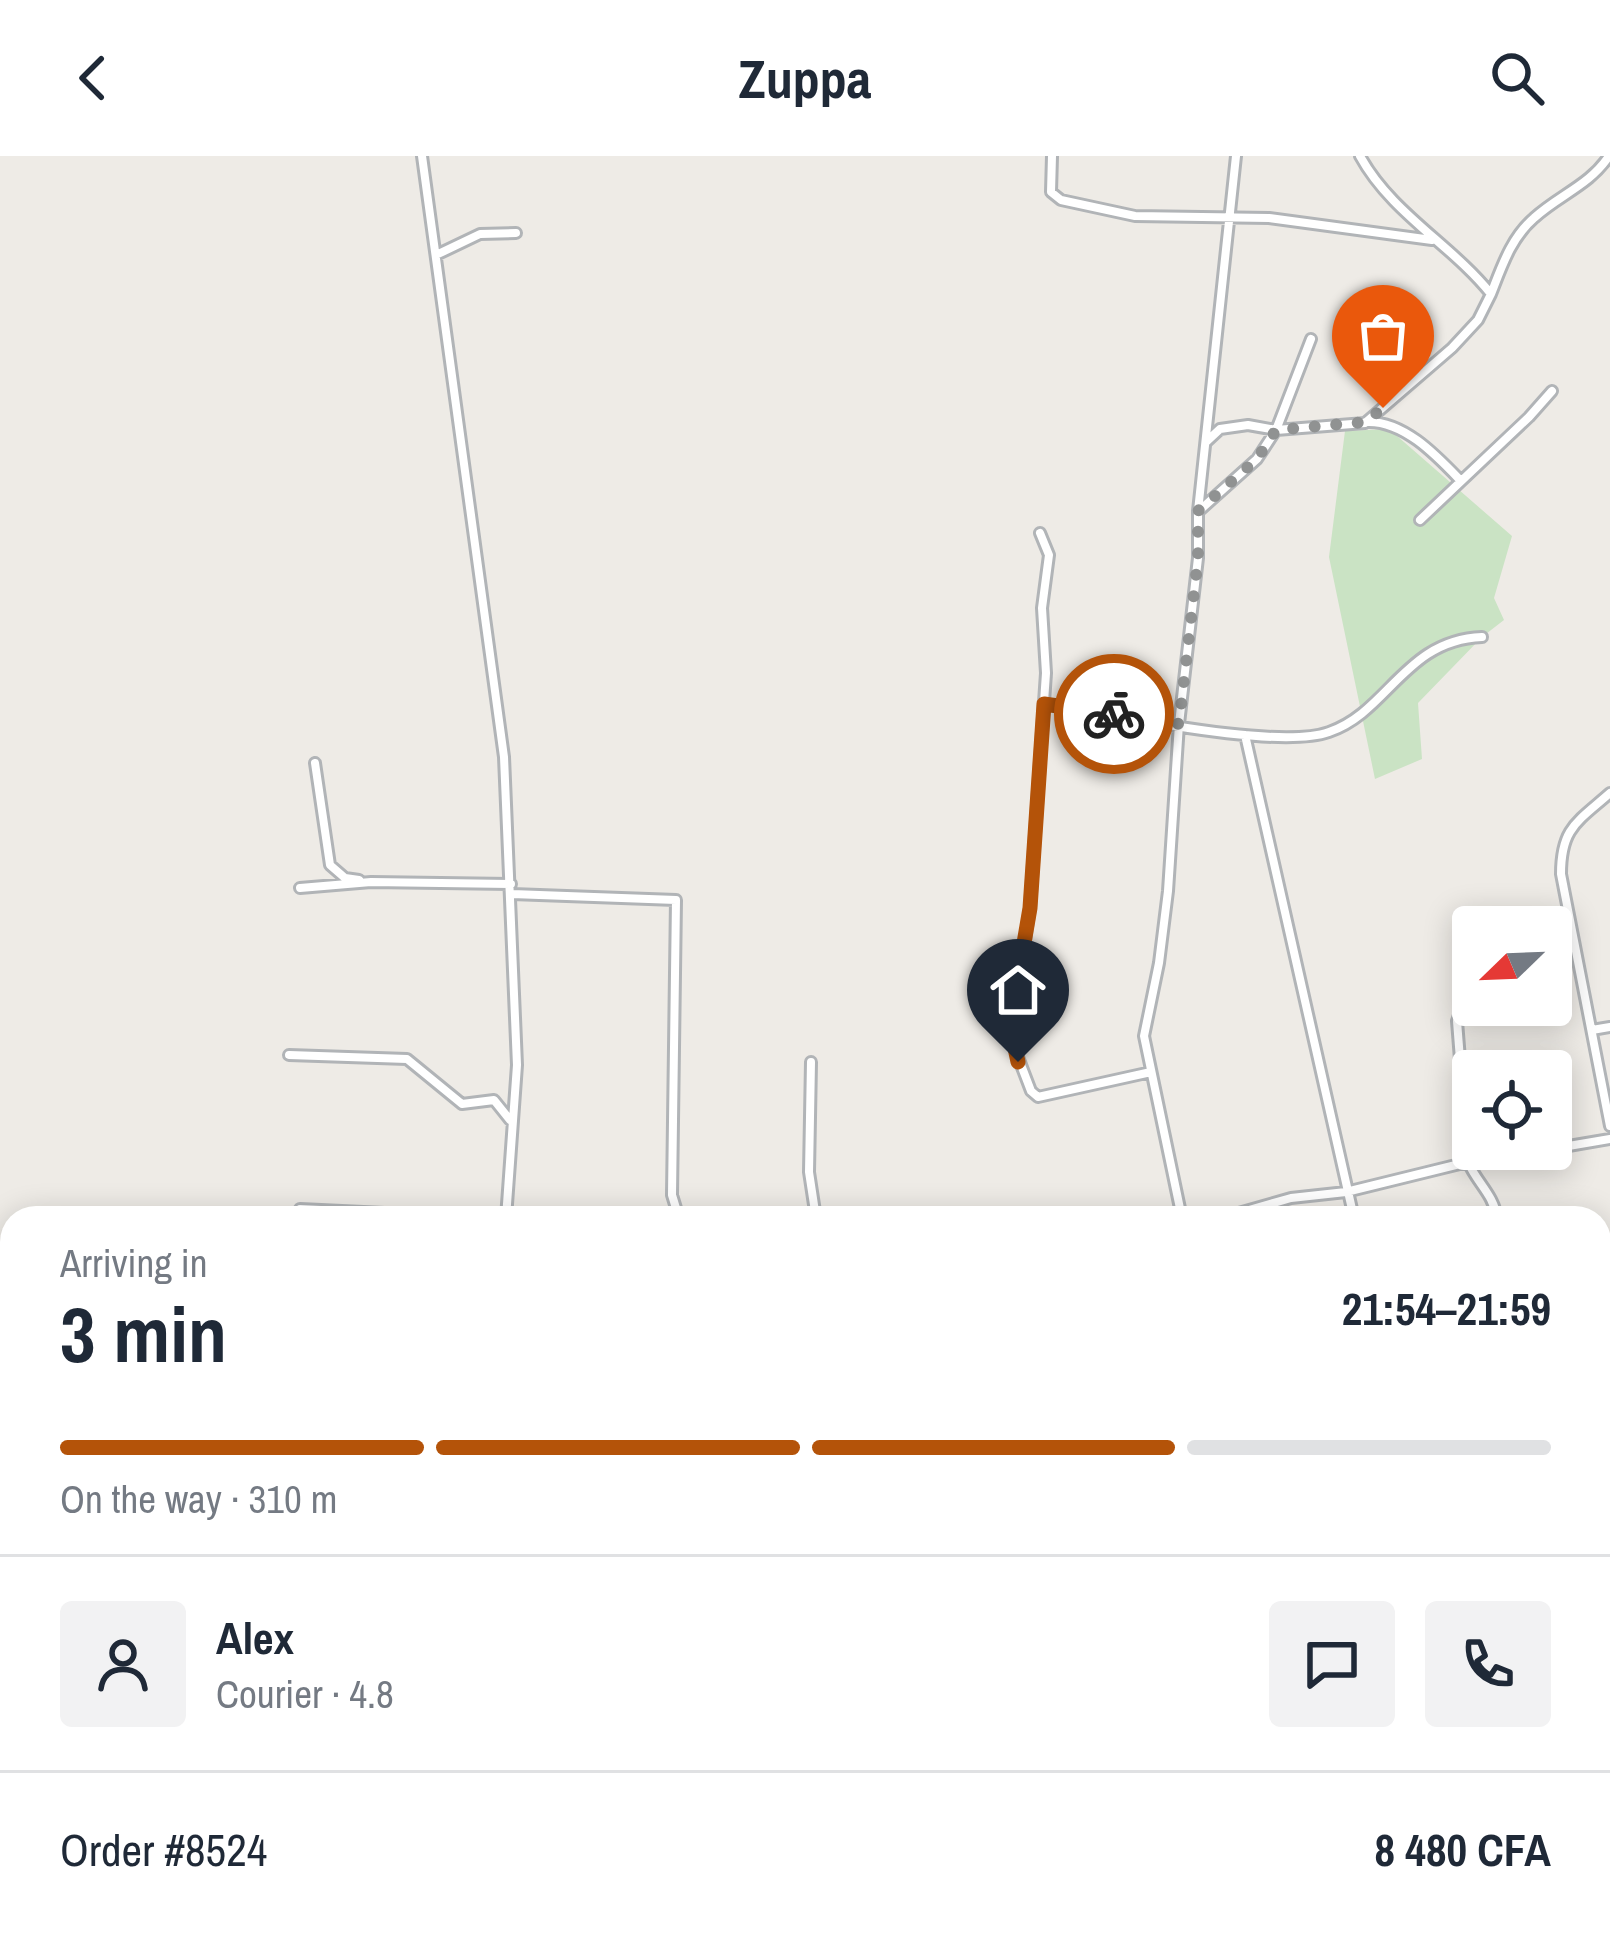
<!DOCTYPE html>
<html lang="en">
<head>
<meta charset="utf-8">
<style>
  :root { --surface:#fff; --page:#f2f2f3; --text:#1f2937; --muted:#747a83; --line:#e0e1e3; --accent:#b45309 }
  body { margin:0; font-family:"Archivo Narrow",sans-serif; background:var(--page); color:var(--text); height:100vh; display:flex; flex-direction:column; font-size:45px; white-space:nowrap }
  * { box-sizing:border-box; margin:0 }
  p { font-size:39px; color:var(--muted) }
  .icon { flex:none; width:66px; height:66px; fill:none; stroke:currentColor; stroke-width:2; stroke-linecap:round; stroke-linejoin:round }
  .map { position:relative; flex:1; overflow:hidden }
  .panel { position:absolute; left:0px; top:1050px; width:1611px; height:744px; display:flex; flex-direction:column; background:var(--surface); border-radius:36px 36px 0 0; box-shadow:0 6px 30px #0003 }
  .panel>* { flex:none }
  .needle { width:78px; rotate:247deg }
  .tools { position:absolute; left:1452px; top:750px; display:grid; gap:24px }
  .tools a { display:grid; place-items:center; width:120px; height:120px; border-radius:12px; background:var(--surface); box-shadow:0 6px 30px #0003; font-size:60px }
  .pin { position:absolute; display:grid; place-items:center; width:102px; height:102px; color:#fff; margin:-123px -51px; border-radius:50% 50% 50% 0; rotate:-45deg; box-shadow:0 0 12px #0007 }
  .pin .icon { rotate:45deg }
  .courier { position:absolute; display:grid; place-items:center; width:120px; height:120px; margin:-60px; border:9px solid #b45309; border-radius:50%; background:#fff; color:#222; box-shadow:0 3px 15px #0007 }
  .head em { font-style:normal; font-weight:700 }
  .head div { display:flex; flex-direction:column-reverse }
  .head { display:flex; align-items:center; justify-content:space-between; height:204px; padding:0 60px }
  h1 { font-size:78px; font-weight:700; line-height:90px }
  .bar { display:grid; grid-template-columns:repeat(4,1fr); gap:18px 12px; align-content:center; height:144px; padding:0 60px }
  .bar i { height:15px; border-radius:9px; background:var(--line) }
  .bar .selected { background:var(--accent) }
  .bar p { grid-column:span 4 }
  .line { display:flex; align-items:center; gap:30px; padding:0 60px; border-top:3px solid var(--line) }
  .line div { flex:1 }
  .round { display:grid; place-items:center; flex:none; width:126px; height:126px; border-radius:12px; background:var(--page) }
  header { display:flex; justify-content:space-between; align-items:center; height:156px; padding:0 60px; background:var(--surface); font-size:54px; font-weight:700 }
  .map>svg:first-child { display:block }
  .green { fill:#cae3c4 }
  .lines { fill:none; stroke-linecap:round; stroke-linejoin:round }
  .minor-casing { stroke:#b1b4b7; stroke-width:14 }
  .minor { stroke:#fff; stroke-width:8 }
  .done { stroke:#909292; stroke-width:12; stroke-dasharray:0 21.6 }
  .route { stroke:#b45309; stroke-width:15 }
</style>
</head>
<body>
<header><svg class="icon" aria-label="back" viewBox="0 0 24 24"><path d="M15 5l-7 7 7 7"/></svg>Zuppa<svg class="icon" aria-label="search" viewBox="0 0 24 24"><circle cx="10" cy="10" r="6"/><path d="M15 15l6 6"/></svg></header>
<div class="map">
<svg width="1610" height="1794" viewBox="0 0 1610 1794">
  <rect width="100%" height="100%" fill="#eeebe6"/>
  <!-- green -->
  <path class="green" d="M 1389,273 L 1512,380 L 1494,442 L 1504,464 L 1482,481 L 1418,547 L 1422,603 L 1375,623 L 1329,401 L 1345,275 Z
    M 12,1371 L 12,1524 L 0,1523 L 0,1372 Z"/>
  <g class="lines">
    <defs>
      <path id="minor" d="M 422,0 L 504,601 L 517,909 L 506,1062
        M 1052,0 L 1051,36 L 1061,44 L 1135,60 L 1269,62 L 1432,84
        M 436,99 L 480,78 L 516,77
        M 1491,138 C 1502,110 1511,82 1534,62 C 1559,39 1590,29 1609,0
        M 1366,266 C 1403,264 1436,299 1460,324
        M 1206,286 L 1220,273 L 1248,269 L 1276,274 L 1365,267 L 1452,192 L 1478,164 L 1491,138 C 1452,89 1391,57 1360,0
        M 1200,354 L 1257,303 L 1276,274 L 1311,183
        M 1420,364 L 1529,261 L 1552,235
        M 1040,377 L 1049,399 L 1042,452 L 1046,517 L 1030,752 L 1010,880 L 1031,935 L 1038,941 L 1151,916
        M 1044,548 C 1107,557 1276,595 1329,576 C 1388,556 1405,484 1482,481
        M 1245,579 L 1354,1062
        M 315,607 L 330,709 L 345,722 L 359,724
        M 1610,637 C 1577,666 1561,672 1561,718 L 1610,970
        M 300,732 L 371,726 L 511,728
        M 512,738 L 676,744 L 672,1039 L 679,1062
        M 1460,780 L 1469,830 L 1457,865 L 1468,1006 C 1477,1027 1494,1039 1497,1062
        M 1592,874 L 1610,871
        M 289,899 L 407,903 L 462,948 L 494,944 L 510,964
        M 811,906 L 809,1016 L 816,1062
        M 1551,993 L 1610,983
        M 300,1053 L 490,1062
        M 1182,1062 L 1144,880 L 1159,807 L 1168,735 L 1179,568 L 1198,402 L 1198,355 L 1236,0
        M 1221,1062 L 1291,1042 L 1346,1036 L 1468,1006 L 1550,993
        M 0,1366 L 12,1366
        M 1599,1403 L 1610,1401
        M 0,1620 L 12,1620
        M 194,1782 L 198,1794
        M 361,1782 L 365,1794
        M 727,1782 L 737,1794
        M 906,1782 L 916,1794
        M 383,1794 L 410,1782
        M 856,1794 L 871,1782
        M 1162,1794 L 1161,1790 L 1168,1782
        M 1290,1794 L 1304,1782"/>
    </defs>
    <!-- minor casing -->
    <use href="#minor" class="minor-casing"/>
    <!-- minor -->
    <use href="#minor" class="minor"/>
  </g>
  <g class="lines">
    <!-- done -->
    <path class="done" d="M 1114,558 L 1179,568 L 1198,402 L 1198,355 L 1257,303 L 1276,274 L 1365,266 L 1383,252"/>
    <!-- route -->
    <path class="route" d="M 1018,906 L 1010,869 L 1030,752 L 1044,548 L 1114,558"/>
  </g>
</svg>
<div class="tools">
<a><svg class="needle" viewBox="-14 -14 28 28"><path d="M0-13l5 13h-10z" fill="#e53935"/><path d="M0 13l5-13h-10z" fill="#747a83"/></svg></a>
<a><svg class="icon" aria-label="locate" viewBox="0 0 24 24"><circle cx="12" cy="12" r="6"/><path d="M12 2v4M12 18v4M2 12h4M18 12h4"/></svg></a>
</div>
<div class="pin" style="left:1383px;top:252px;background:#ea580c"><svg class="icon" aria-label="bag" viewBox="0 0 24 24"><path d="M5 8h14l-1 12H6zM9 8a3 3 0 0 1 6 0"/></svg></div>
<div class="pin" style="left:1018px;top:906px;background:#1f2937"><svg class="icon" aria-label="home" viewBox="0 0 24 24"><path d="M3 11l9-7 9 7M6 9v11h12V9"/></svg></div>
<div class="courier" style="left:1114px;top:558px"><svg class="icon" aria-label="bike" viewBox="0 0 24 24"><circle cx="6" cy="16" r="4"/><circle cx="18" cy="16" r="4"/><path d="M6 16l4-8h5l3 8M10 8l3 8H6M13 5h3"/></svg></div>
<section class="panel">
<div class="head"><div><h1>3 min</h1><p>Arriving in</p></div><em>21:54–21:59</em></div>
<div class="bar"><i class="selected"></i><i class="selected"></i><i class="selected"></i><i></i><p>On the way · 310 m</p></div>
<div class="line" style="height:216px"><a class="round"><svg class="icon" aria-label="person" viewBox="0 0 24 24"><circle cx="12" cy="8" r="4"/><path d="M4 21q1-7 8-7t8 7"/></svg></a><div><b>Alex</b><p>Courier · 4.8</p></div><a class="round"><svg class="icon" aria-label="chat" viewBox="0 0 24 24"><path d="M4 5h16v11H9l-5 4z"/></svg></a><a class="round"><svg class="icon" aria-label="phone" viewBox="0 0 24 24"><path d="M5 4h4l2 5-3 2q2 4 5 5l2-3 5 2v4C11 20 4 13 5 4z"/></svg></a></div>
<div class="line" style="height:156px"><div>Order #8524</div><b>8 480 CFA</b></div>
</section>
</div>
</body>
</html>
